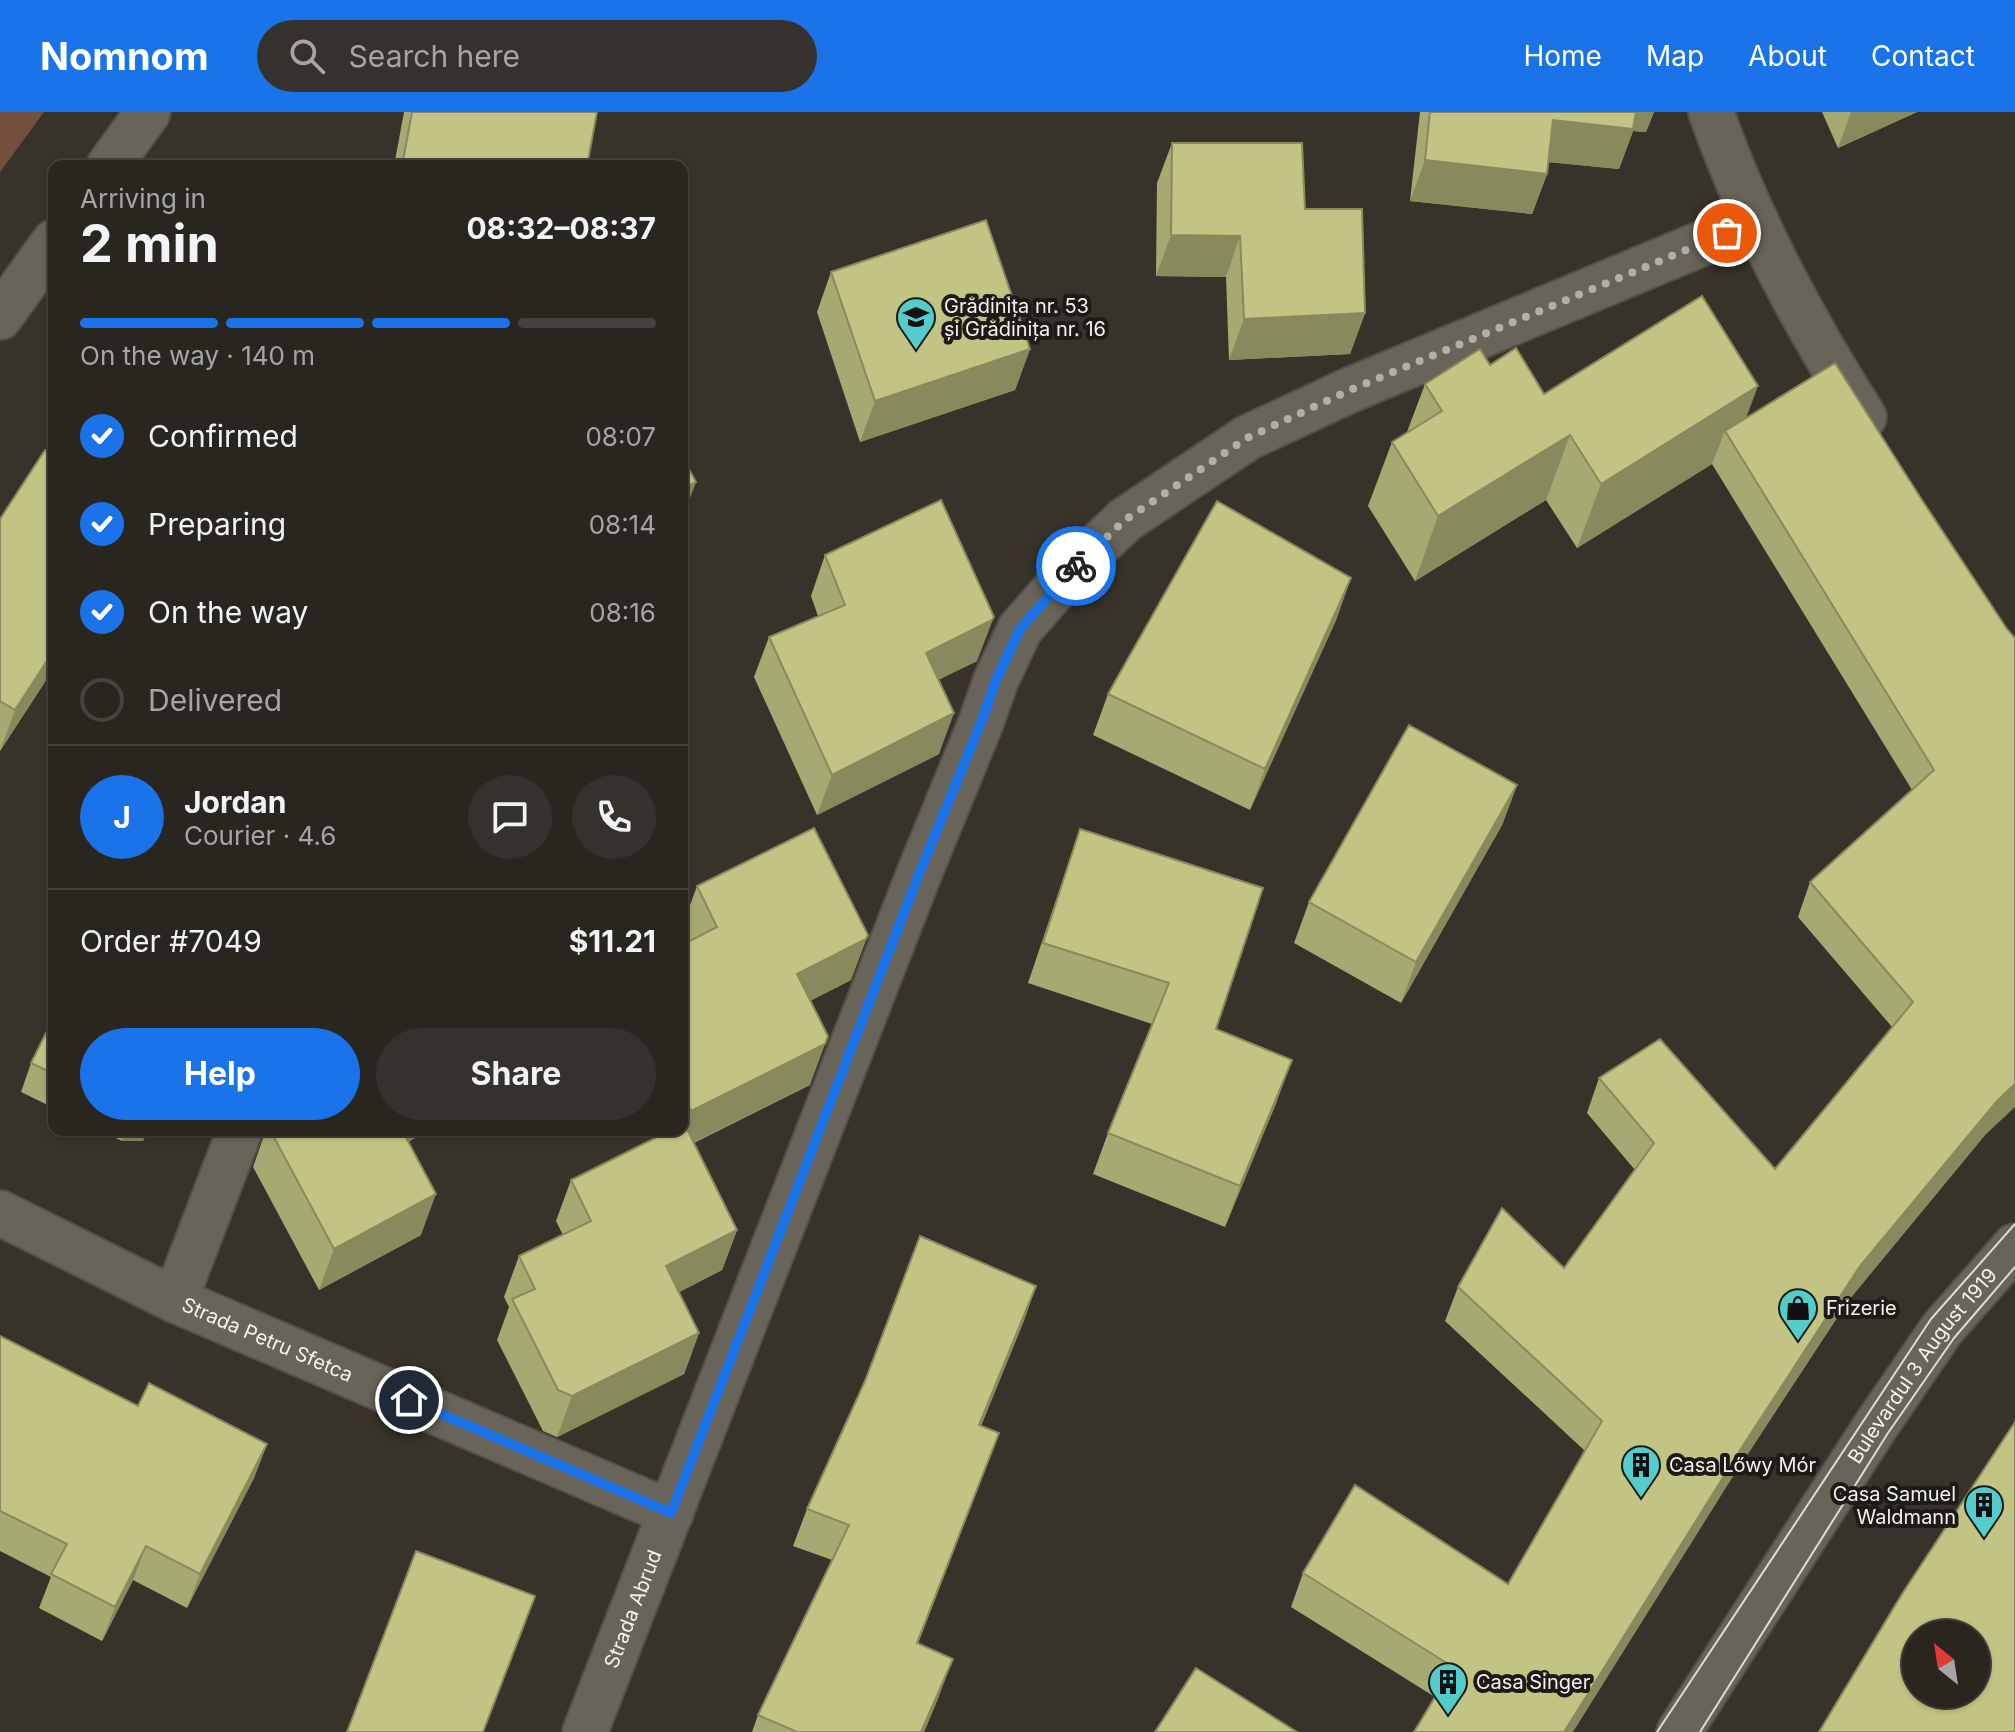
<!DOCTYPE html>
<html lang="en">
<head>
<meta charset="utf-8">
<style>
  :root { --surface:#292620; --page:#35322d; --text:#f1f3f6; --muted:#a5a5a5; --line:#45433e; --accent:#1a73e8 }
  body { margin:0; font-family:Inter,sans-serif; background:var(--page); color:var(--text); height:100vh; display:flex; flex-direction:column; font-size:30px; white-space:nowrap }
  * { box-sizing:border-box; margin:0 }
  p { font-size:26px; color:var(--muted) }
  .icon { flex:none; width:44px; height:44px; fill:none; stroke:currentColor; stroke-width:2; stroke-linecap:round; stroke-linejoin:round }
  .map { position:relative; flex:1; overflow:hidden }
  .drawer { position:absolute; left:48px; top:48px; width:640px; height:976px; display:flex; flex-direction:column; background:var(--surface); border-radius:16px; box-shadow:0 2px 6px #0004,0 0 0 2px var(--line) }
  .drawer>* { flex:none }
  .needle { width:52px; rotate:330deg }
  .tools { position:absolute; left:1902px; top:1508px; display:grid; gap:16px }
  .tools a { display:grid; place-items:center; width:88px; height:88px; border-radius:50%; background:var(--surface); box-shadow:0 2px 6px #0004,0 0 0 2px var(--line); font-size:40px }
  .pin { position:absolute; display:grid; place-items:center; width:68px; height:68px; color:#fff; margin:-34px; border:4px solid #fff; border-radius:50%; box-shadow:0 2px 8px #0007 }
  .courier { position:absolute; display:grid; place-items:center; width:80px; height:80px; margin:-40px; border:6px solid #1a73e8; border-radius:50%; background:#fff; color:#222; box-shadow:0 2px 10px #0007 }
  .headline em { font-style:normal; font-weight:700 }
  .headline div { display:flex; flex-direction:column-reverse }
  .headline { display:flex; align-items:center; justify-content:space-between; height:136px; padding:0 32px }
  h1 { font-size:52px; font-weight:700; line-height:60px }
  .bar { display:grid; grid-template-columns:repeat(4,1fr); gap:12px 8px; align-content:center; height:96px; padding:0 32px }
  .bar i { height:10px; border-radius:6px; background:var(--line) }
  .bar .selected { background:var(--accent) }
  .bar p { grid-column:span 4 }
  .line { display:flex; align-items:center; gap:20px; padding:0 32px; border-top:2px solid var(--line) }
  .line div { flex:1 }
  .round { display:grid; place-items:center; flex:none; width:84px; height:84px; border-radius:42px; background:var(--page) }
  ol { padding:0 32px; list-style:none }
  li { display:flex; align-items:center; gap:24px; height:88px }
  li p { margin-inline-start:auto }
  li .icon { padding:8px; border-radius:50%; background:var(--accent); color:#fff; stroke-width:4 }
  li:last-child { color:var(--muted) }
  li i { width:44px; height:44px; border:4px solid var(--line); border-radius:50% }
  .cta { display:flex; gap:16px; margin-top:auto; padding:16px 32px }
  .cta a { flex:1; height:92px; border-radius:48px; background:var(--accent); color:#fff; font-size:32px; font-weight:700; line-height:92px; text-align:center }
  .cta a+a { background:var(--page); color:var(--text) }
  header { display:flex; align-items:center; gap:48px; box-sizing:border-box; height:112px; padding:0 40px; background:var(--accent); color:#fff }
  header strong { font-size:38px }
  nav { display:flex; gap:44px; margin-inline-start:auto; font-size:28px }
  .search { width:560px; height:72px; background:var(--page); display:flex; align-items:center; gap:20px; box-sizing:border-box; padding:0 28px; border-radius:44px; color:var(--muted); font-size:30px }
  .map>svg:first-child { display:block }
  .green { fill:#734f3e }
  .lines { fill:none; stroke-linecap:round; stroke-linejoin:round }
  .minor-casing { stroke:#524f46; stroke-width:48 }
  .minor { stroke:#686459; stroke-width:44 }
  .tram { stroke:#dedbd5; stroke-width:2 }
  .wall { fill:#a7a972 }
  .shaded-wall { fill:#88895c }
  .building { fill:#c2c484; stroke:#88895c; stroke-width:2; fill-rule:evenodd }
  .done { stroke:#b2afa8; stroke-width:8; stroke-dasharray:0 14.4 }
  .route { stroke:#1a73e8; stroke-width:10 }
  .labels { text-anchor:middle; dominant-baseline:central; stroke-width:8; stroke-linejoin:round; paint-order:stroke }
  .poi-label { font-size:20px; fill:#f5f2ec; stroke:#1d1b17; text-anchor:start }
  .street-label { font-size:20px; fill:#f5f2ec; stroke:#1d1b17 }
</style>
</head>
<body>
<header>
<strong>Nomnom</strong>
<div class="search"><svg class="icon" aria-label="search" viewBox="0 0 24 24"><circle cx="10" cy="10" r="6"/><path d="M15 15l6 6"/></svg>Search here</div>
<nav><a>Home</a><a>Map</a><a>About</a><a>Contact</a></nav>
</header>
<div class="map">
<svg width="2015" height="1620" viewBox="0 0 2015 1620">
  <rect width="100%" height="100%" fill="#37332a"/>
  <!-- green -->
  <path class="green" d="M 0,0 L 44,0 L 0,60 Z"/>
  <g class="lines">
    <defs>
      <g id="minor">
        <path d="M 1711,0 C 1748,105 1804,211 1864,305"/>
        <path d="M 109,54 L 148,0"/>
        <path d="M 0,205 L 54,130"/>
        <path id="s1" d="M 0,1101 L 175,1188 L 671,1401"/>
        <path d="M 175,1188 L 240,1018"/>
        <path id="s2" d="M 585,1620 L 919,762 L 982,608 L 996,568 L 1020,517 L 1068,462 L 1125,408 L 1247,326 L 1350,278 L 1756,109"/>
        <path id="s3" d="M 1679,1620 L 1875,1315 L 1942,1217 L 2015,1134"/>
      </g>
    </defs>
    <!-- minor casing -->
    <use href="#minor" class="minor-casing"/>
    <!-- minor -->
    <use href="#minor" class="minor"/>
    <!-- tram -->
    <path class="tram" d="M 1657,1620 L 1931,1207 L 2015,1112
      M 1700,1620 L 1888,1321 L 1954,1226 L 2015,1155"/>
  </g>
  <!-- wall -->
  <path class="wall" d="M 404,0 L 597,0 L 587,54 L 394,54 Z
    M 1420,0 L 1654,0 L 1646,20 L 1633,19 L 1619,57 L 1548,50 L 1547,62 L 1532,102 L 1410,89 Z
    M 1822,0 L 1917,0 L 1838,36 Z
    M 1172,31 L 1305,97 L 1365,201 L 1350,242 L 1229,248 L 1226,165 L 1156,164 L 1157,71 Z
    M 831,160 L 1030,237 L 1015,278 L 860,330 L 817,200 Z
    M 1490,253 L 1544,282 L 1746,305 L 1922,388 L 1985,1023 L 1848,1189 L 1732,1366 L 1435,1585 L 1291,1495 L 1303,1461 L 1508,1472 L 1585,1339 L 1445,1209 L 1458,1175 L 1564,1156 L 1635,1058 L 1587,1001 L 1599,966 L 1775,1057 L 1892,915 L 1798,805 L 1810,770 L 1912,678 L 1712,352 L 1577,436 L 1546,388 L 1415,469 L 1368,394 L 1392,330 L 1407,320 L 1425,272 Z
    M 0,407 L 54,556 L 0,639 Z
    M 825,443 L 977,549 L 938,568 L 939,642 L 817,703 L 754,565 L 769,525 L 818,504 L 811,484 Z
    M 1337,506 L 1250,698 L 1093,623 L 1108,582 Z
    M 1517,673 L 1502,713 L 1401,891 L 1294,831 L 1309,790 Z
    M 1080,717 L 1216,917 L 1277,989 L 1225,1115 L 1093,1062 L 1108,1021 L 1152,912 L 1028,871 Z
    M 697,774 L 851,868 L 810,889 L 810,973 L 694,1031 L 737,1118 L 722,1158 L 679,1180 L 699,1221 L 684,1262 L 557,1325 L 543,1319 L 497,1228 L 509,1195 L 504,1185 L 519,1144 L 563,1123 L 556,1109 L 571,1068 L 667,1020 L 666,1018 L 682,1018 L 682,833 L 689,830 L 682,815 Z
    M 54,905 L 54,996 L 21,980 L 31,951 Z
    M 99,1018 L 148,1018 L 143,1029 L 122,1029 Z
    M 266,1018 L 429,1018 L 408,1030 L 421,1123 L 319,1178 L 253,1055 Z
    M 1036,1174 L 1023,1211 L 981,1314 L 985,1358 L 918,1531 L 939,1584 L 924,1620 L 752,1620 L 758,1603 L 832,1448 L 793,1434 L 807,1397 Z
    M 0,1224 L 138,1294 L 267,1332 L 254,1366 L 187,1496 L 133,1468 L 102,1529 L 39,1496 L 51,1465 L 0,1439 Z"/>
  <!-- shaded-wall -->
  <path class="shaded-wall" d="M 1630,0 L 1654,0 L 1646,20 L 1633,19 L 1619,57 L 1538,49 L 1553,8 Z
    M 1851,0 L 1917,0 L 1838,36 Z
    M 1425,48 L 1547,62 L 1532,102 L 1410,89 Z
    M 1171,123 L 1240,124 L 1226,165 L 1156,164 Z
    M 1365,201 L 1350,242 L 1229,248 L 1244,207 Z
    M 1030,237 L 1015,278 L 860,330 L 875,289 Z
    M 1758,274 L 1735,336 L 1725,319 L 1712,352 L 1577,436 L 1601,372 Z
    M 1570,323 L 1546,388 L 1415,469 L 1438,404 Z
    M 696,370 L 682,408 L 682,377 Z
    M 1351,466 L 1337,506 L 1250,698 L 1265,657 Z
    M 994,505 L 977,549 L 911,581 L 926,541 Z
    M 54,538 L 54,556 L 0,639 L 15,598 Z
    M 954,601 L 939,642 L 817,703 L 832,663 Z
    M 1517,673 L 1502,713 L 1401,891 L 1416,850 Z
    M 868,823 L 851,868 L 782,903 L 797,862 Z
    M 828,924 L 810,973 L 676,1039 L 691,999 Z
    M 1292,948 L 1277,989 L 1225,1115 L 1240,1074 Z
    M 2015,972 L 2015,995 L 1985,1023 L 1848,1189 L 1732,1366 L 1573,1620 L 1564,1620 L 1744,1332 L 1860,1154 L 1997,989 Z
    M 126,1018 L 148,1018 L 143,1029 L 122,1029 Z
    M 389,1018 L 429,1018 L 379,1045 Z
    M 436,1082 L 421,1123 L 319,1178 L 334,1137 Z
    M 737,1118 L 722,1158 L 651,1195 L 666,1154 Z
    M 1036,1174 L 1023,1211 L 966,1350 L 979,1313 Z
    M 699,1221 L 684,1262 L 557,1325 L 572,1284 Z
    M 999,1321 L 985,1358 L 904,1568 L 917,1531 Z
    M 267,1332 L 254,1366 L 187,1496 L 200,1462 Z
    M 146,1434 L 133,1468 L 102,1529 L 115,1495 Z
    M 953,1547 L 939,1584 L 924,1620 L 921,1620 Z"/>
  <!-- building -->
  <path class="building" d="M 412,0 L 597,0 L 587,54 L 402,54 Z
    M 1430,0 L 1636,0 L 1633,17 L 1553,8 L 1547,62 L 1425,48 Z
    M 1172,31 L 1302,31 L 1305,97 L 1362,97 L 1365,201 L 1244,207 L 1240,124 L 1171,123 Z
    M 986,108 L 1030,237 L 875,289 L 831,160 Z
    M 1702,184 L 1758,274 L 1601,372 L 1570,323 L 1438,404 L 1392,330 L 1442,299 L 1425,272 L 1480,237 L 1490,253 L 1516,236 L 1544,282 Z
    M 1835,251 L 1922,388 L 2007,517 L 2015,526 L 2015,972 L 1997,989 L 1860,1154 L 1744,1332 L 1564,1620 L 1414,1620 L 1453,1555 L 1303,1461 L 1355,1373 L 1508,1472 L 1602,1309 L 1458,1175 L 1502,1096 L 1564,1156 L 1654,1031 L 1599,966 L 1660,927 L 1775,1057 L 1913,890 L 1810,770 L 1934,658 L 1725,319 Z
    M 45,338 L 54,343 L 54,538 L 15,598 L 0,589 L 0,407 Z
    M 682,344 L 696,370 L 682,377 Z
    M 941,388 L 994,505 L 992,508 L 926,541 L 954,601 L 832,663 L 769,525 L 845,493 L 825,443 Z
    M 1217,389 L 1351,466 L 1265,657 L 1108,582 Z
    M 1409,613 L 1517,673 L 1416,850 L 1309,790 Z
    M 814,716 L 868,823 L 866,827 L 797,862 L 828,924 L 825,932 L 691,999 L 682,980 L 682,833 L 717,815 L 697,774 Z
    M 1080,717 L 1263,776 L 1216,917 L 1292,948 L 1240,1074 L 1108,1021 L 1169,871 L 1043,831 Z
    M 54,905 L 54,962 L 31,951 Z
    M 684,1011 L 737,1118 L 666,1154 L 699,1221 L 572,1284 L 558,1278 L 512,1187 L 535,1177 L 519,1144 L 591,1109 L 571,1068 L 671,1018 L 682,1018 L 682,1013 Z
    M 270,1018 L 402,1018 L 436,1082 L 334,1137 Z
    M 920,1124 L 1036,1174 L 979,1313 L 999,1321 L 917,1531 L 953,1547 L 921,1620 L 797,1620 L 758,1603 L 849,1413 L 807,1397 L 865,1269 Z
    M 0,1224 L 138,1294 L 149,1271 L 267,1332 L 200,1462 L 146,1434 L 115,1495 L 51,1462 L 67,1432 L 0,1399 Z
    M 2015,1310 L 2015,1620 L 1819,1620 L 1902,1482 ZM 1916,1522 L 1976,1522 L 1976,1582 L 1916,1582 Z
    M 416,1439 L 535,1484 L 483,1620 L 347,1620 Z
    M 1196,1556 L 1297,1620 L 1155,1620 Z"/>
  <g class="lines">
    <!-- done -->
    <path class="done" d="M 1076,454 L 1125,408 L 1247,326 L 1350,278 L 1727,121"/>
    <!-- route -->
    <path class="route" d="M 409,1288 L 671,1401 L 919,762 L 982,608 L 996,568 L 1020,517 L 1076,454"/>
  </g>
  <!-- icons -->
  <defs>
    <symbol id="school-pin" viewBox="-11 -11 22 30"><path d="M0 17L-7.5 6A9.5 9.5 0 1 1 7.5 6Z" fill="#52cdcc" stroke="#1d1b17"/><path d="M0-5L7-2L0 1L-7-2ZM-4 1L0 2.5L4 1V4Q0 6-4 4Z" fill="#111"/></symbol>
    <symbol id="shop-pin" viewBox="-11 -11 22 30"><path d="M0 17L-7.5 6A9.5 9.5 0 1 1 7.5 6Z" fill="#52cdcc" stroke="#1d1b17"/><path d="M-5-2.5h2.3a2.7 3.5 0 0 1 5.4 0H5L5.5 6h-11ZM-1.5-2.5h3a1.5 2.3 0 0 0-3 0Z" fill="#111"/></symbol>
    <symbol id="building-pin" viewBox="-11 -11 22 30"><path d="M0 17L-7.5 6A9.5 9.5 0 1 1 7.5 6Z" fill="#52cdcc" stroke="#1d1b17"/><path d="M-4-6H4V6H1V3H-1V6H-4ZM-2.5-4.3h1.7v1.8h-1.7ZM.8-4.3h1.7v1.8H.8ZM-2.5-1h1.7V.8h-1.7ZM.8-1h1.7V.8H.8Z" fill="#111"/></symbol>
  </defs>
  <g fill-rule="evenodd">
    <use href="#school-pin" x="894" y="183" width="44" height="60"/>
    <use href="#shop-pin" x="1776" y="1174" width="44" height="60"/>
    <use href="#building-pin" x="1619" y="1331" width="44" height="60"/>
    <use href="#building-pin" x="1962" y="1371" width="44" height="60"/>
    <use href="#building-pin" x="1426" y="1548" width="44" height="60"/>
  </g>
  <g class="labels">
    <!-- poi labels -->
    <g class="poi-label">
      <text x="944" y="194">Grădinița nr. 53<tspan x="944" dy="23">și Grădinița nr. 16</tspan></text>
      <text x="1826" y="1196">Frizerie</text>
      <text x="1669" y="1353">Casa Lőwy Mór</text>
      <text x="1956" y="1382" text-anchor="end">Casa Samuel<tspan x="1956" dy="23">Waldmann</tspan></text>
      <text x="1476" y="1570">Casa Singer</text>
    </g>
    <!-- street labels -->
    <g class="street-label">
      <text stroke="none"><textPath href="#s1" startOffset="296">Strada Petru Sfetca</textPath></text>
      <text stroke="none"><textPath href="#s3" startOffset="440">Bulevardul 3 August 1919</textPath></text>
      <text stroke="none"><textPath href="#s2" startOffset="132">Strada Abrud</textPath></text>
    </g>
  </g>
</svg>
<div class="tools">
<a><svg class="needle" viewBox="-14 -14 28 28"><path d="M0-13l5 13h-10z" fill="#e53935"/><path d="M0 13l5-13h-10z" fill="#a5a5a5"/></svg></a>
</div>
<div class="pin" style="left:1727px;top:121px;background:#ea580c"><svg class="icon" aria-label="bag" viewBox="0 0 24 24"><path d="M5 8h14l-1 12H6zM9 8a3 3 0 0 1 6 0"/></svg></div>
<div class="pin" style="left:409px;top:1288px;background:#1f2937"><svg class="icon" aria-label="home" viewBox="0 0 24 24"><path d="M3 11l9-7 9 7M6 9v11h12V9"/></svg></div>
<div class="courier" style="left:1076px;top:454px"><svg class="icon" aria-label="bike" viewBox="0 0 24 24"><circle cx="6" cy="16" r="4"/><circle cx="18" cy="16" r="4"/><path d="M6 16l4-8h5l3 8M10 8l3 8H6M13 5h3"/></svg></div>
<section class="drawer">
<div class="headline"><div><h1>2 min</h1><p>Arriving in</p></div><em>08:32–08:37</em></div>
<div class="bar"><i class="selected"></i><i class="selected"></i><i class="selected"></i><i></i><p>On the way · 140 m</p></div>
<ol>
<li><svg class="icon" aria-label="check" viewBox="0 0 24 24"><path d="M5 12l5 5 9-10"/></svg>Confirmed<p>08:07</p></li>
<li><svg class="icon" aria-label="check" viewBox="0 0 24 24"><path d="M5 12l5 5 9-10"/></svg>Preparing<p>08:14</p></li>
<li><svg class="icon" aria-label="check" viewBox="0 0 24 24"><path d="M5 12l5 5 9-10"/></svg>On the way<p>08:16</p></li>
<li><i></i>Delivered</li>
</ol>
<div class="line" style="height:144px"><b class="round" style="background:var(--accent);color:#fff">J</b><div><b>Jordan</b><p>Courier · 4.6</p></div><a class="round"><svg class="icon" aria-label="chat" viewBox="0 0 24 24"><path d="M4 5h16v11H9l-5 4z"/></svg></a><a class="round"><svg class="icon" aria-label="phone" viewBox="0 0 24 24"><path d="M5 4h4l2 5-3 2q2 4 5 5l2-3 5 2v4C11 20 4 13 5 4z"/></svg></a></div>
<div class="line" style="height:104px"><div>Order #7049</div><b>$11.21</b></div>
<div class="cta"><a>Help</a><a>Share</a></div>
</section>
</div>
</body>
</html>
